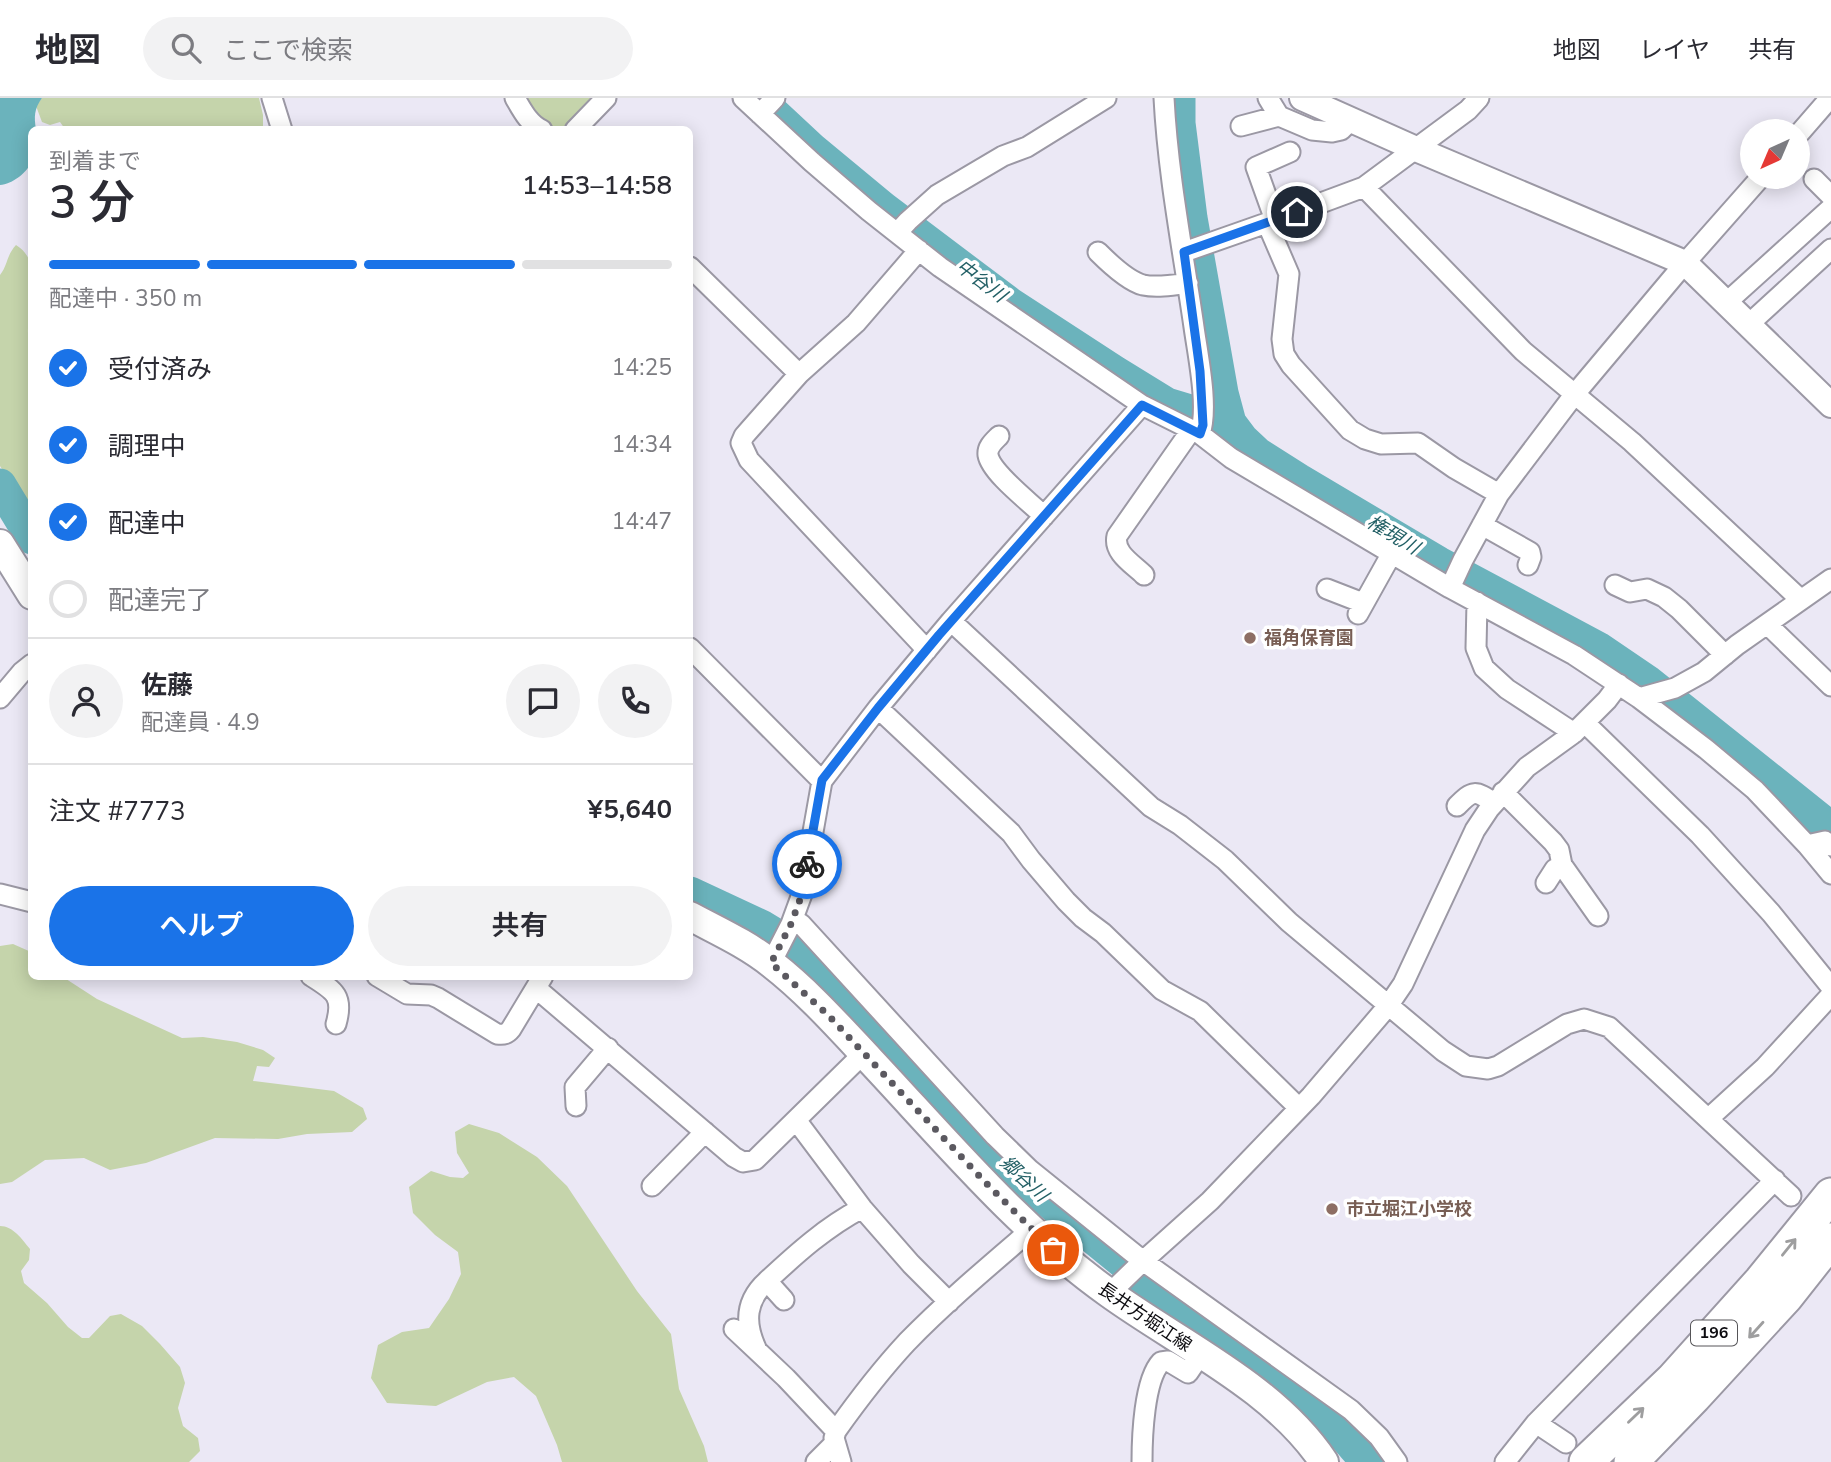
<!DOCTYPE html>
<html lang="ja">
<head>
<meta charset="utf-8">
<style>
  :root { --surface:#fff; --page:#f2f2f3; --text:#2b2b33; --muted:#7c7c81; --line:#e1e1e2; --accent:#1a73e8 }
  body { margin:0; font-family:"Nunito Sans","Noto Sans JP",sans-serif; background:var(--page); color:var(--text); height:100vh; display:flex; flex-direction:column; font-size:26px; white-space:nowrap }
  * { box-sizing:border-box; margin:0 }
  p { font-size:23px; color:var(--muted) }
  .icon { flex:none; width:38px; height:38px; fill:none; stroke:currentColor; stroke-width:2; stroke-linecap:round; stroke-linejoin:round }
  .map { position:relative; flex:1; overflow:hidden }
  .drawer { position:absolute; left:28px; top:28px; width:665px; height:854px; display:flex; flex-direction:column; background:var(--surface); border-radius:10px; box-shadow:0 4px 18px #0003 }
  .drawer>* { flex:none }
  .needle { width:46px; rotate:224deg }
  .controls { position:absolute; left:1740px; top:21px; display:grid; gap:14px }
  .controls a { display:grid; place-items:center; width:70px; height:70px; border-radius:50%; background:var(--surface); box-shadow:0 4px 18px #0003; font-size:35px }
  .pin { position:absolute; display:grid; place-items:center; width:60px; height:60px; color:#fff; margin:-30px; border:4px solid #fff; border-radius:50%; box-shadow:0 2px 7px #0007 }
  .courier { position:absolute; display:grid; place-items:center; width:70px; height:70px; margin:-35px; border:5px solid #1a73e8; border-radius:50%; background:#fff; color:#222; box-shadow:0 2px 9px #0007 }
  .summary em { font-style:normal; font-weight:600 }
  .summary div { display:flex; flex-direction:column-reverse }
  .summary { display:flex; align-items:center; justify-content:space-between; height:119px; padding:0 21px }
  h1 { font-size:46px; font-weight:600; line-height:52px }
  .bar { display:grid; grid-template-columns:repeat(4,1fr); gap:10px 7px; align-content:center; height:84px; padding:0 21px }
  .bar i { height:9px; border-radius:5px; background:var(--line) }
  .bar .current { background:var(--accent) }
  .bar p { grid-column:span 4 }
  .line { display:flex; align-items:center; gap:18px; padding:0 21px; border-top:2px solid var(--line) }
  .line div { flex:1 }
  .round { display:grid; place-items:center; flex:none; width:74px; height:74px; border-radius:37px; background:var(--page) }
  ol { padding:0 21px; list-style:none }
  li { display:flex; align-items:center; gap:21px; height:77px }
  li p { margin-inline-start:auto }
  li .icon { padding:7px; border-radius:50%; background:var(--accent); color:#fff; stroke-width:4 }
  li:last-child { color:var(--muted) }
  li i { width:38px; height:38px; border:4px solid var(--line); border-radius:50% }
  .primary-button { display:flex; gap:14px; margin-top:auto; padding:14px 21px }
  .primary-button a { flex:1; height:80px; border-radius:42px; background:var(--accent); color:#fff; font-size:28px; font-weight:600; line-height:80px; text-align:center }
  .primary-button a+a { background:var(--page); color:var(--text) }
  header { display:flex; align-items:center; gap:42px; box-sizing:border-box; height:98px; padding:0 35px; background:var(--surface); border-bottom:2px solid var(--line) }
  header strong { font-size:33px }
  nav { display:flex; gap:38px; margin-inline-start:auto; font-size:24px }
  .search { width:490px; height:63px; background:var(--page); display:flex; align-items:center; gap:18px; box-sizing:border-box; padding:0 24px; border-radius:38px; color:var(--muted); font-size:26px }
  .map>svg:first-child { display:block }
  .green { fill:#c5d4ab }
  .water { fill:#6bb3bc }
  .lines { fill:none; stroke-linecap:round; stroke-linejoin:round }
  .river { stroke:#6bb3bc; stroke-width:33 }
  .minor-casing { stroke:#9b98a4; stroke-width:23 }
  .tertiary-casing { stroke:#9b98a4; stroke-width:28 }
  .secondary-casing { stroke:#9b98a4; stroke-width:32 }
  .trunk-casing { stroke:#9b98a4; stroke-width:37 }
  .minor { stroke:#fff; stroke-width:19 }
  .tertiary { stroke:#fff; stroke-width:24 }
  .secondary { stroke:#fff; stroke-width:28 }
  .trunk { stroke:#fff; stroke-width:33 }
  .oneway { stroke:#9e9e9f }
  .done { stroke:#5b5960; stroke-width:7; stroke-dasharray:0 12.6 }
  .route { stroke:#1a73e8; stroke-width:9 }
  .education-dot { fill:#8d6e63; stroke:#fff; stroke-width:2.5 }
  .labels { text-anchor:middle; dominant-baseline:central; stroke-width:7; stroke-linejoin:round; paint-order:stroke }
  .shield { fill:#fff; stroke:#565558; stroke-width:2 }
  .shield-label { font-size:16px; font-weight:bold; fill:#0d0c10 }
  .education-label { font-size:18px; font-weight:bold; fill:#785e54; stroke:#fff; text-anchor:start }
  .street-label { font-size:18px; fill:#0d0c10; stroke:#fff }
  .water-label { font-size:19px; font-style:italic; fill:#236066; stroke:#fff }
</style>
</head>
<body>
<header>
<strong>地図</strong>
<div class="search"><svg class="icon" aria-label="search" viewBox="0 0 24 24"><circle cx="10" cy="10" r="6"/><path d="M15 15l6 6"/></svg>ここで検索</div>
<nav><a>地図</a><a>レイヤ</a><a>共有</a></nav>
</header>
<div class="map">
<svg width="1831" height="1364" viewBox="0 0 1831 1364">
  <rect width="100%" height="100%" fill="#ebe8f5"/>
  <!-- green -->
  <path class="green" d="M 42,0 L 259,0 L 263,17 L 263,31 L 65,31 L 60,24 L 50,27 L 42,24 L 36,8 Z
    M 520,0 L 593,0 L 561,31 L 549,29 Z
    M 16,147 C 51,168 17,223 32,255 L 31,418 L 0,368 L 0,177 C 8,167 6,158 16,147 Z
    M 13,846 L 31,854 L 32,878 L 63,879 L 97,901 L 182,940 L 203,939 L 237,944 L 263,952 L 275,960 L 269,969 L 257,968 L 253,983 L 334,993 L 363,1010 L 367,1021 L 352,1034 L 307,1036 L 278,1041 L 215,1040 L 146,1065 L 110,1072 L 84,1060 L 45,1062 L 12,1084 L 0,1086 L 0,848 Z
    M 469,1026 L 499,1035 L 537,1059 L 567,1088 L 637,1193 L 671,1236 L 679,1291 L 704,1348 L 708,1364 L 562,1364 L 557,1347 L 536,1298 L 514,1279 L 487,1284 L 436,1308 L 387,1305 L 371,1280 L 378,1247 L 402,1234 L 429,1230 L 449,1201 L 461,1176 L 458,1154 L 435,1137 L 413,1115 L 409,1089 L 431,1073 L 450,1079 L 463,1080 L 469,1075 L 457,1055 L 455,1034 Z
    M 0,1128 C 13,1128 22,1141 30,1151 L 29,1162 L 21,1173 L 24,1185 L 47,1205 L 68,1229 L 82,1240 L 89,1240 L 110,1218 L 121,1216 L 142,1228 L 160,1246 L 180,1269 L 185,1285 L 178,1310 L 183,1328 L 198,1340 L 200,1353 L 189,1364 L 0,1364 Z"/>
  <!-- water -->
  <path class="water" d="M 0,0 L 42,0 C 34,11 34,19 36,31 L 32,32 C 32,41 34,53 32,62 C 28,75 12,86 0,87 Z"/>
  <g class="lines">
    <!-- river -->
    <path class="river" d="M 757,0 L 813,52 L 883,110 L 1009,205 L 1115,274 L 1167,306 L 1230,325
      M 1179,0 L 1179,25 L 1191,120 L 1222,295 L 1230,325 L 1242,341 L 1258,356 L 1299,382 L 1439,465 L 1598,550 L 1648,584 L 1831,730
      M 0,387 L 32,440
      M 690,795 L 763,829 L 806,855 L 937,997 L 1026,1085 L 1156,1191 L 1251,1256 L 1327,1318 L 1367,1364"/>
    <defs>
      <path id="minor" d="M 272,0 L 282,32
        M 515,0 C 522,12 529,26 542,32
        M 743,0 L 812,64 L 869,113 L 940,169 L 1142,307 L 1200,336 L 1231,360 L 1450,490 L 1574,557 L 1639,600 L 1706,651 L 1755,692 L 1807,747 L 1831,776
        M 1164,0 C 1168,77 1183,153 1194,229 C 1198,258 1209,309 1200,336
        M 1268,0 L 1279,18 L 1312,32 L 1332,34 L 1341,32 L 1351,22
        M 760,16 L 775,0
        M 1241,28 L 1279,18
        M 575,32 L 606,0
        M 1797,38 L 1830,0
        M 1814,81 L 1831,98
        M 1364,89 L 1523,253 L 1632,344 L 1801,502
        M 1275,122 L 1256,69 L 1290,54
        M 1267,125 L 1289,176 L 1282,241 L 1284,256 L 1291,267 L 1350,332 L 1365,341 L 1381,346 L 1418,345 L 1454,370 L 1499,396
        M 897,135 L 908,123 L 937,97 L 1003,58 L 1027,49 L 1106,0
        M 919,152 L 856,225 L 799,276 L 751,330 L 744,338 L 741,345 L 749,362 L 927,552
        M 1098,154 C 1109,165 1128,183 1143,187 C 1157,190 1174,187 1188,185
        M 1184,154 L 1275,122 L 1364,89 L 1468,12 L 1479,0
        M 690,169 L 799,276
        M 1727,204 L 1831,110
        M 1749,226 L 1831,151
        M 999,338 C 993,344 987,349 988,357 C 991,375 1031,405 1044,418
        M 1482,427 L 1530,454 L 1531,459 L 1528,467
        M 1144,477 C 1133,466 1113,455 1117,438 L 1192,331
        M 1615,487 L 1630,494 L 1647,491 L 1664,499 L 1679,511 L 1725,557
        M 1450,490 L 1463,462 L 1499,396 L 1574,297 L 1685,165 L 1761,79
        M 1327,491 L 1363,505
        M 1477,504 L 1476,550 L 1484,570 L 1507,591 L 1574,635
        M 1358,516 L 1392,455
        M 951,523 L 1151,709 L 1180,727 L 1225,762 L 1289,824 L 1443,953 L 1466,968 L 1488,971 L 1498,968 L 1567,926 L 1584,921 L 1609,929 L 1791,1098
        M 1767,526 L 1831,588
        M 690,550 L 822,683
        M 0,600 L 22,574 L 32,566
        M 1639,600 L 1675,590 L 1704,574 L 1737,547 L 1831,481
        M 878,610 L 1011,735 L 1031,762 L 1066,803 L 1083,820 L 1103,835 L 1162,892 L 1200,913 L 1299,1010
        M 1585,625 L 1700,737 L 1771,815 L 1831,889
        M 1503,694 L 1553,744 L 1559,752 L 1562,767 L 1598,818
        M 1457,708 C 1473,692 1475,692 1494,705
        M 1807,747 L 1825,743 L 1831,748
        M 1546,785 L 1555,771 L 1562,767
        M 0,796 L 32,804
        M 793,821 L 801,826 L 995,1038 L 1030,1072 L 1143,1163 L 1351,1312 L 1379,1339 L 1397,1364
        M 771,865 L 791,826 L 802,796 L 822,683 L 878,610 L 951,523 L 1142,307
        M 311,878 C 335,893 344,898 336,926
        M 377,878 L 407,896 L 431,897 L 438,900 L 497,936 C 504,937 507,936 511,931 L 543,878
        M 537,891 L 734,1059 L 743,1064 L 755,1062 L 864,955
        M 576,1008 L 575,989 L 608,950
        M 1708,1021 L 1765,969 L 1831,897
        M 796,1022 L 862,1110 L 911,1166 L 949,1204
        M 652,1088 L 705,1034
        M 767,1183 C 797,1155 826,1129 862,1110
        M 1109,1196 L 1143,1163 L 1210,1103 L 1311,998 L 1388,908 L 1403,886 L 1475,732 L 1489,711 L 1527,669 L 1574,635 L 1607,602 L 1619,586
        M 734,1231 L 786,1280 L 836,1333
        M 756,1250 C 744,1224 746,1202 767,1183 L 784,1202
        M 1536,1325 L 1566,1345
        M 816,1364 L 835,1345
        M 841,1364 L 834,1340 L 836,1333 C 858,1302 881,1272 907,1244 C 946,1204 989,1168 1032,1131
        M 1142,1364 C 1142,1339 1144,1282 1161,1264 L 1168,1263 L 1188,1275 L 1201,1256
        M 1505,1364 L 1536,1325 L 1775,1082"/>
      <path id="tertiary" d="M 1302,0 L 1416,51 L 1685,165 L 1831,307"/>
      <path id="secondary" d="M 0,446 L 32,497
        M 690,818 C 718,833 747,846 772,866 C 808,894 839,929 870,962 C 946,1043 1019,1131 1109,1195 C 1181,1247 1274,1289 1324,1364"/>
      <path id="trunk" d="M 1586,1364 L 1672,1282 L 1761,1183 L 1831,1097
        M 1631,1364 L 1694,1299 L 1786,1199 L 1831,1142"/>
    </defs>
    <!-- minor casing -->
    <use href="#minor" class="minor-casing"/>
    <!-- tertiary casing -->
    <use href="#tertiary" class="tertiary-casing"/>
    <!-- secondary casing -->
    <use href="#secondary" class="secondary-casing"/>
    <!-- trunk casing -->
    <use href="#trunk" class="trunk-casing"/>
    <!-- minor -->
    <use href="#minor" class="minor"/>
    <!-- tertiary -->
    <use href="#tertiary" class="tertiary"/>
    <!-- secondary -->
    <use href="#secondary" class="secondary"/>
    <!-- trunk -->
    <use href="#trunk" class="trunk"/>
  </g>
  <!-- one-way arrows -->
  <defs><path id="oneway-shaft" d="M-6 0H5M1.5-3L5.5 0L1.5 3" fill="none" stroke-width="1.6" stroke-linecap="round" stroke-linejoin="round" transform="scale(1.75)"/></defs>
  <g class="oneway">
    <use href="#oneway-shaft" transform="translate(1789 1149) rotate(-51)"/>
    <use href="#oneway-shaft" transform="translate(1756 1232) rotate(132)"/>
    <use href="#oneway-shaft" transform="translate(1636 1317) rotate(-44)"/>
  </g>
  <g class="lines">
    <!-- done -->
    <path class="done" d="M 807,766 L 802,796 L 791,826 L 771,865 L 828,917 L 986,1085 L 1053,1152"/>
    <!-- route -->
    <path class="route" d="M 807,766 L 822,682 L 878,610 L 939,537 L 1142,307 L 1200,336 L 1203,327 L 1200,273 L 1184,154 L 1297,114"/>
  </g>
  <!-- markers -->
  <g class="education-dot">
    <circle cx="1250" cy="540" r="7"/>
    <circle cx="1332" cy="1111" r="7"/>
  </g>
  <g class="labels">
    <!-- shield labels -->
    <rect class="shield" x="1691" y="1222.5" width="46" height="25" rx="5"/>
    <g class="shield-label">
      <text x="1714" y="1235">196</text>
    </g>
    <!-- education labels -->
    <g class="education-label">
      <text x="1264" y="540">福角保育園</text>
      <text x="1346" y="1111">市立堀江小学校</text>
    </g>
    <!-- street labels -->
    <g class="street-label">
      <text transform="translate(1145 1219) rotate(34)">長井方堀江線</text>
    </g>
    <!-- water labels -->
    <g class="water-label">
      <text transform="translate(981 183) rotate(37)">中谷川</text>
      <text transform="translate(1393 437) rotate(31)">権現川</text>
      <text transform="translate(1024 1081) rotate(43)">郷谷川</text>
    </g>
  </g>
</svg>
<div class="controls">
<a><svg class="needle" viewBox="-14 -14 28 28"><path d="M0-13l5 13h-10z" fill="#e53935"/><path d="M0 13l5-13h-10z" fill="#7c7c81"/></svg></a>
</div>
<div class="pin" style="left:1053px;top:1152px;background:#ea580c"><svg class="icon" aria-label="bag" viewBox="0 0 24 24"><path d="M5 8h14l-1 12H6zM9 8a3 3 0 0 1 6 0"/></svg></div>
<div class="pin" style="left:1297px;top:114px;background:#1f2937"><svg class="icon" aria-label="home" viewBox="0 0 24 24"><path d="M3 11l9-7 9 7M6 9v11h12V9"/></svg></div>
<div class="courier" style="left:807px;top:766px"><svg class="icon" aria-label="bike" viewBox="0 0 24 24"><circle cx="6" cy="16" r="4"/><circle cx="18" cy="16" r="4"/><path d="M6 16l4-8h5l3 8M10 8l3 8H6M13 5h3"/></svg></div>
<section class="drawer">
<div class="summary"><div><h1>3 分</h1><p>到着まで</p></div><em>14:53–14:58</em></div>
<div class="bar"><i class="current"></i><i class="current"></i><i class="current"></i><i></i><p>配達中 · 350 m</p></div>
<ol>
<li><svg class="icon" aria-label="check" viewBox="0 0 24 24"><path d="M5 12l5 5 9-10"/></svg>受付済み<p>14:25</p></li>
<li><svg class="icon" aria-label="check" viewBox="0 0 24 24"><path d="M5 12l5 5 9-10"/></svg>調理中<p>14:34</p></li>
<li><svg class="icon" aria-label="check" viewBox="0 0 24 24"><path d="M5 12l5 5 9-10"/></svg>配達中<p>14:47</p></li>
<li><i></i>配達完了</li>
</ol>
<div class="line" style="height:126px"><a class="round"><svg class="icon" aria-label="person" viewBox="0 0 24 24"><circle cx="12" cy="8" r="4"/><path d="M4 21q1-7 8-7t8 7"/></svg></a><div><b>佐藤</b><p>配達員 · 4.9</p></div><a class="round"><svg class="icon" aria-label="chat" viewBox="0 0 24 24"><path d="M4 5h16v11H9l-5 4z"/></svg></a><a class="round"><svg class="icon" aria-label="phone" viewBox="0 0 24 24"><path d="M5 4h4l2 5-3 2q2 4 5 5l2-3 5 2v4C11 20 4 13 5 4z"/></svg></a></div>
<div class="line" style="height:91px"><div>注文 #7773</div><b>¥5,640</b></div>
<div class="primary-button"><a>ヘルプ</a><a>共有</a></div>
</section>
</div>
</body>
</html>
